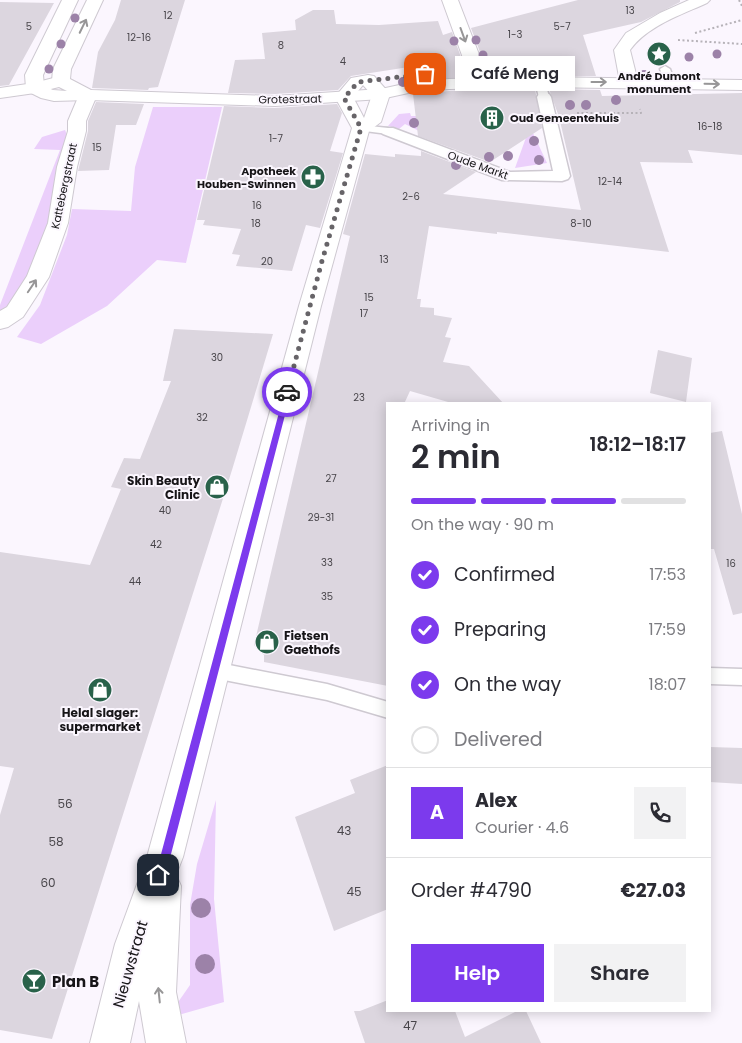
<!DOCTYPE html>
<html lang="en">
<head>
<meta charset="utf-8">
<style>
  :root { --surface:#fff; --page:#f2f2f3; --text:#2b2b33; --muted:#7c7c81; --line:#e1e1e2; --accent:#7c3aed }
  body { margin:0; font-family:Poppins,sans-serif; background:var(--page); color:var(--text); height:100vh; display:flex; flex-direction:column; font-size:19px; white-space:nowrap }
  * { box-sizing:border-box; margin:0 }
  p { font-size:16px; color:var(--muted) }
  .icon { flex:none; width:28px; height:28px; fill:none; stroke:currentColor; stroke-width:2; stroke-linecap:round; stroke-linejoin:round }
  .map { position:relative; flex:1; overflow:hidden }
  .details { position:absolute; left:386px; top:402px; width:325px; height:610px; display:flex; flex-direction:column; background:var(--surface); border-radius:0px; box-shadow:0 2px 12px #0003 }
  .details>* { flex:none }
  .pin { position:absolute; display:grid; place-items:center; width:42px; height:42px; color:#fff; margin:-21px; border-radius:10px; box-shadow:0 2px 8px #0006 }
  .courier { position:absolute; display:grid; place-items:center; width:50px; height:50px; margin:-25px; border:4px solid #7c3aed; border-radius:50%; background:#fff; color:#222; box-shadow:0 1px 6px #0007 }
  .bubble { position:absolute; height:35px; border-radius:0px; background:var(--surface); box-shadow:0 2px 12px #0003; font-size:16px; font-weight:600; line-height:35px; text-align:center }
  .head em { font-style:normal; font-weight:600 }
  .head div { display:flex; flex-direction:column-reverse }
  .head { display:flex; align-items:center; justify-content:space-between; height:85px; padding:0 25px }
  h1 { font-size:32px; font-weight:600; line-height:38px }
  .bar { display:grid; grid-template-columns:repeat(4,1fr); gap:8px 5px; align-content:center; height:60px; padding:0 25px }
  .bar i { height:6px; border-radius:4px; background:var(--line) }
  .bar .active { background:var(--accent) }
  .bar p { grid-column:span 4 }
  .line { display:flex; align-items:center; gap:12px; padding:0 25px; border-top:1px solid var(--line) }
  .line div { flex:1 }
  .round { display:grid; place-items:center; flex:none; width:52px; height:52px; border-radius:0px; background:var(--page) }
  ol { padding:0 25px; list-style:none }
  li { display:flex; align-items:center; gap:15px; height:55px }
  li p { margin-inline-start:auto }
  li .icon { padding:5px; border-radius:50%; background:var(--accent); color:#fff; stroke-width:4 }
  li:last-child { color:var(--muted) }
  li i { width:28px; height:28px; border:2px solid var(--line); border-radius:50% }
  .action { display:flex; gap:10px; margin-top:auto; padding:10px 25px }
  .action a { flex:1; height:58px; border-radius:0px; background:var(--accent); color:#fff; font-size:20px; font-weight:600; line-height:58px; text-align:center }
  .action a+a { background:var(--page); color:var(--text) }
  .map>svg:first-child { display:block }
  .green { fill:#ebcffb }
  .building { fill:#dcd6df }
  .lines { fill:none; stroke-linecap:round; stroke-linejoin:round }
  .service-casing { stroke:#cec9d1; stroke-width:3 }
  .pedestrian-casing { stroke:#cec9d1; stroke-width:3 }
  .minor-casing { stroke:#cec9d1; stroke-width:2 }
  .tertiary-casing { stroke:#cec9d1; stroke-width:2 }
  .secondary-casing { stroke:#cec9d1; stroke-width:2 }
  .path { stroke:#b6b2b8; stroke-width:2; stroke-dasharray:2 2.5; stroke-linecap:butt }
  .service { fill:#fff; fill-rule:evenodd }
  .pedestrian { fill:#fff; fill-rule:evenodd }
  .minor { fill:#fff; fill-rule:evenodd }
  .tertiary { fill:#fff; fill-rule:evenodd }
  .secondary { fill:#fff; fill-rule:evenodd }
  .tree { fill:#9c82a8 }
  .oneway { stroke:#979697 }
  .route { fill:#7c3aed }
  .done { stroke:#676468; stroke-width:5; stroke-dasharray:0 9 }
  .labels { text-anchor:middle; dominant-baseline:central; stroke-width:4; stroke-linejoin:round; paint-order:stroke }
  .number-label { font-size:10px; fill:#48454a }
  .far-poi-label { font-size:11px; font-weight:bold; fill:#171518; stroke:#fbf6fe }
  .far-street-label { font-size:11px; fill:#171518; stroke:#fbf6fe }
  .poi-label { font-size:12px; font-weight:bold; fill:#171518; stroke:#fbf6fe; text-anchor:end }
  .near-number-label { font-size:12px; fill:#48454a }
  .near-street-label { font-size:15px; fill:#171518; stroke:#fbf6fe }
  .near-poi-label { font-size:15px; font-weight:bold; fill:#171518; stroke:#fbf6fe; text-anchor:start }
</style>
</head>
<body>
<div class="map">
<svg width="742" height="1043" viewBox="0 0 742 1043">
  <rect width="100%" height="100%" fill="#fbf6fe"/>
  <!-- green -->
  <path class="green" d="M 153,107 L 222,107 L 186,263 L 157,260 L 107,306 L 41,344 L 17,337 L 40,305 L 67,235 L 72,209 L 131,211 L 135,167 Z
    M 410,113 L 411,116 L 425,116 L 427,135 L 405,124 L 399,129 L 388,126 L 399,114 Z
    M 65,130 L 67,135 C 55,196 49,269 0,313 L 0,305 L 60,150 L 34,149 L 42,137 Z
    M 532,131 L 547,163 L 515,168 L 528,132 Z
    M 216,800 L 214,899 L 224,1002 L 175,1016 L 174,1008 L 190,985 L 190,905 L 197,864 Z"/>
  <!-- building -->
  <path class="building" d="M 121,0 L 185,0 L 158,87 L 149,88 L 148,90 L 92,88 L 98,52 L 115,20 Z
    M 578,0 L 680,0 L 680,2 L 641,22 L 583,35 L 596,76 L 489,76 L 471,28 Z
    M 0,2 L 54,3 L 9,85 L 0,86 Z
    M 313,10 L 334,10 L 336,24 L 379,25 L 438,21 L 443,35 L 452,32 L 468,77 L 411,81 L 409,67 L 351,76 L 338,90 L 275,94 L 228,93 L 235,60 L 265,59 L 262,33 L 296,30 L 295,20 Z
    M 535,89 L 542,128 L 490,162 L 418,136 L 413,94 L 449,91 Z
    M 549,89 L 600,90 L 602,96 L 742,93 L 742,155 L 688,150 L 693,163 L 640,162 L 669,252 L 497,232 L 497,234 L 429,226 L 417,299 L 421,299 L 420,307 L 434,308 L 434,315 L 452,318 L 445,337 L 451,338 L 443,362 L 469,366 L 504,404 L 455,404 L 410,391 L 404,404 L 388,404 L 388,686 L 264,662 L 264,655 L 254,645 L 350,236 L 343,234 L 365,154 L 395,157 L 395,154 L 421,156 L 421,151 L 476,172 L 443,194 L 581,210 L 559,117 Z
    M 96,102 L 144,104 L 136,125 L 116,125 L 109,170 L 78,171 L 88,131 L 88,121 Z
    M 337,104 L 342,113 L 330,151 L 343,153 L 320,228 L 306,225 L 292,271 L 236,266 L 240,255 L 232,254 L 241,229 L 203,225 L 205,220 L 197,220 L 224,106 L 275,108 Z
    M 174,329 L 273,334 L 232,470 L 52,1039 L 0,1030 L 0,815 L 14,768 L 0,766 L 0,552 L 90,565 L 121,489 L 111,487 L 124,458 L 140,459 L 171,381 L 163,381 Z
    M 658,350 L 692,358 L 686,402 L 650,393 Z
    M 722,431 L 742,514 L 742,613 L 733,615 L 714,549 L 710,549 L 710,433 Z
    M 710,747 L 742,748 L 742,784 L 710,782 Z
    M 388,765 L 388,909 L 334,931 L 295,817 L 355,793 L 350,780 Z
    M 388,1000 L 388,1011 L 455,1011 L 465,1037 L 517,1011 L 526,1011 L 541,1043 L 365,1043 L 354,1011 L 360,1011 Z"/>
  <g class="lines">
    <defs>
      <path id="service" d="M 665,66 L 670,69 L 675,83 L 673,85 L 670,86 L 665,83 L 660,69 Z
        M 540,79 L 545,82 L 549,97 L 547,99 L 544,100 L 539,97 L 535,82 Z
        M 361,125 L 388,128 L 393,131 L 388,134 L 357,130 L 356,128 Z
        M 214,662 L 327,684 L 388,702 L 388,718 L 327,700 L 214,678 L 208,675 L 206,670 L 208,665 Z
        M 710,668 L 742,669 L 742,685 L 710,684 Z"/>
      <path id="pedestrian" d="M 544,93 L 549,94 L 551,97 L 570,176 L 568,179 L 562,181 L 502,180 L 383,134 L 380,131 L 383,128 L 393,128 L 510,172 L 553,171 L 537,97 L 539,94 Z"/>
      <path id="minor" d="M 442,0 L 458,0 L 490,83 L 487,87 L 481,88 L 475,87 L 472,83 Z
        M 689,0 L 710,0 L 707,3 C 681,15 647,26 630,50 L 638,82 L 635,86 L 629,87 L 623,86 L 620,82 L 614,50 L 626,33 L 660,13 Z
        M 61,76 L 67,77 L 70,81 L 67,85 L 35,93 L 0,98 L 0,88 L 34,83 Z
        M 88,90 L 94,91 L 97,95 L 86,121 L 86,131 L 77,167 L 68,223 L 49,277 L 23,317 L 8,327 L 0,329 L 0,311 L 7,307 L 27,276 L 48,223 L 57,167 L 68,131 L 68,121 L 79,95 L 82,91 Z"/>
      <path id="tertiary" d="M 368,75 L 374,76 L 390,94 L 381,122 L 369,131 L 321,306 L 183,857 L 176,875 L 181,886 L 176,992 L 186,1043 L 146,1043 L 139,1001 L 130,1043 L 90,1043 L 115,944 L 147,857 L 299,306 L 352,128 L 335,97 L 351,78 ZM 363,85 L 372,95 L 364,118 L 353,97 Z"/>
      <path id="secondary" d="M 62,0 L 78,0 L 43,75 L 44,86 L 53,90 L 67,91 L 55,85 L 52,81 L 53,69 L 87,0 L 103,0 L 71,69 L 70,79 L 91,90 L 275,96 L 381,89 L 413,82 L 449,79 L 540,77 L 742,80 L 742,90 L 540,87 L 449,89 L 413,92 L 381,99 L 275,106 L 88,100 L 54,101 L 41,98 L 29,92 L 26,88 L 25,75 Z"/>
    </defs>
    <!-- service casing -->
    <use href="#service" class="service-casing"/>
    <!-- pedestrian casing -->
    <use href="#pedestrian" class="pedestrian-casing"/>
    <!-- minor casing -->
    <use href="#minor" class="minor-casing"/>
    <!-- tertiary casing -->
    <use href="#tertiary" class="tertiary-casing"/>
    <!-- secondary casing -->
    <use href="#secondary" class="secondary-casing"/>
    <!-- path -->
    <path class="path" d="M 739,0 L 742,6
      M 695,33 L 742,20
      M 678,40 L 742,44
      M 577,113 L 641,113 L 640,109"/>
    <!-- service -->
    <use href="#service" class="service"/>
    <!-- pedestrian -->
    <use href="#pedestrian" class="pedestrian"/>
    <!-- minor -->
    <use href="#minor" class="minor"/>
    <!-- tertiary -->
    <use href="#tertiary" class="tertiary"/>
    <!-- secondary -->
    <use href="#secondary" class="secondary"/>
  </g>
  <!-- trees -->
  <g class="tree">
    <circle cx="75" cy="18" r="4.5"/>
    <circle cx="476" cy="40" r="4.5"/>
    <circle cx="454" cy="41" r="4.5"/>
    <circle cx="61" cy="44" r="4.5"/>
    <circle cx="717" cy="54" r="4.5"/>
    <circle cx="483" cy="55" r="4.5"/>
    <circle cx="689" cy="57" r="4.5"/>
    <circle cx="49" cy="69" r="4.5"/>
    <circle cx="644" cy="75" r="5"/>
    <circle cx="516" cy="76" r="5"/>
    <circle cx="403" cy="82" r="5"/>
    <circle cx="616" cy="100" r="5"/>
    <circle cx="570" cy="105" r="5"/>
    <circle cx="586" cy="105" r="5"/>
    <circle cx="414" cy="123" r="5"/>
    <circle cx="534" cy="141" r="5"/>
    <circle cx="508" cy="156" r="5"/>
    <circle cx="489" cy="157" r="5"/>
    <circle cx="539" cy="160" r="5"/>
    <circle cx="456" cy="165" r="5"/>
    <circle cx="201" cy="908" r="10"/>
    <circle cx="205" cy="964" r="10"/>
  </g>
  <!-- one-way arrows -->
  <defs><path id="oneway-shaft" d="M-6 0H5M1.5-3L5.5 0L1.5 3" fill="none" stroke-width="1.6" stroke-linecap="round" stroke-linejoin="round" transform="scale(1.25)"/></defs>
  <g class="oneway">
    <use href="#oneway-shaft" transform="translate(83 26) rotate(-64)"/>
    <use href="#oneway-shaft" transform="translate(463 35) rotate(70)"/>
    <use href="#oneway-shaft" transform="translate(599 82)"/>
    <use href="#oneway-shaft" transform="translate(712 84) rotate(1)"/>
    <use href="#oneway-shaft" transform="translate(32 286) rotate(-56)"/>
    <use href="#oneway-shaft" transform="translate(159 995) rotate(-96)"/>
  </g>
  <!-- route -->
  <path class="route" d="M 285,390 L 291,392 L 170,858 L 162,878 L 158,880 L 155,878 L 153,875 L 160,858 Z"/>
  <g class="lines">
    <!-- done -->
    <path class="done" d="M 287,392 L 322,261 L 361,128 L 344,98 L 358,82 L 425,74"/>
  </g>
  <!-- icons -->
  <defs>
    <symbol id="sight-disc" viewBox="-11 -11 22 22"><circle r="9.5" fill="#29624a" stroke="#fbf6fe"/><path d="M0-6L1.8-2.2L6-1.7L2.9 1.2L3.7 5.4L0 3.3L-3.7 5.4L-2.9 1.2L-6-1.7L-1.8-2.2Z" fill="#fff"/></symbol>
    <symbol id="building-disc" viewBox="-11 -11 22 22"><circle r="9.5" fill="#29624a" stroke="#fbf6fe"/><path d="M-4-6H4V6H1V3H-1V6H-4ZM-2.5-4.3h1.7v1.8h-1.7ZM.8-4.3h1.7v1.8H.8ZM-2.5-1h1.7V.8h-1.7ZM.8-1h1.7V.8H.8Z" fill="#fff"/></symbol>
    <symbol id="pharmacy-disc" viewBox="-11 -11 22 22"><circle r="9.5" fill="#29624a" stroke="#fbf6fe"/><path d="M-2-6h4v4h4v4h-4v4h-4v-4h-4v-4h4Z" fill="#fff"/></symbol>
    <symbol id="shop-disc" viewBox="-11 -11 22 22"><circle r="9.5" fill="#29624a" stroke="#fbf6fe"/><path d="M-5-2.5h2.3a2.7 3.5 0 0 1 5.4 0H5L5.5 6h-11ZM-1.5-2.5h3a1.5 2.3 0 0 0-3 0Z" fill="#fff"/></symbol>
    <symbol id="bar-disc" viewBox="-11 -11 22 22"><circle r="9.5" fill="#29624a" stroke="#fbf6fe"/><path d="M-6-5H6L.8 .8V4.5H3.5V6h-7V4.5H-.8V.8Z" fill="#fff"/></symbol>
  </defs>
  <g fill-rule="evenodd">
    <use href="#sight-disc" x="645" y="40" width="28" height="28"/>
    <use href="#building-disc" x="478" y="104" width="28" height="28"/>
    <use href="#pharmacy-disc" x="299" y="163" width="28" height="28"/>
    <use href="#shop-disc" x="203" y="473" width="28" height="28"/>
    <use href="#shop-disc" x="253" y="628" width="28" height="28"/>
    <use href="#shop-disc" x="86" y="676" width="28" height="28"/>
    <use href="#bar-disc" x="20" y="967" width="28" height="28"/>
  </g>
  <g class="labels">
    <!-- number labels -->
    <g class="number-label">
      <text x="630" y="10">13</text>
      <text x="168" y="15">12</text>
      <text x="29" y="26">5</text>
      <text x="562" y="26">5-7</text>
      <text x="515" y="34">1-3</text>
      <text x="139" y="37">12-16</text>
      <text x="281" y="45">8</text>
      <text x="343" y="61">4</text>
      <text x="710" y="126">16-18</text>
      <text x="276" y="138">1-7</text>
      <text x="97" y="147">15</text>
      <text x="610" y="181">12-14</text>
      <text x="411" y="196">2-6</text>
      <text x="257" y="205">16</text>
      <text x="256" y="223">18</text>
      <text x="581" y="223">8-10</text>
      <text x="384" y="259">13</text>
      <text x="267" y="261">20</text>
      <text x="369" y="297">15</text>
      <text x="364" y="313">17</text>
      <text x="217" y="357">30</text>
      <text x="359" y="397">23</text>
      <text x="202" y="417">32</text>
      <text x="331" y="478">27</text>
      <text x="165" y="510">40</text>
      <text x="321" y="517">29-31</text>
      <text x="156" y="544">42</text>
      <text x="327" y="562">33</text>
      <text x="731" y="563">16</text>
      <text x="135" y="581">44</text>
      <text x="327" y="596">35</text>
    </g>
    <!-- far-poi labels -->
    <g class="far-poi-label">
      <text x="659" y="76">André Dumont<tspan x="659" dy="13">monument</tspan></text>
      <text x="510" y="118" text-anchor="start">Oud Gemeentehuis</text>
      <text x="296" y="171" text-anchor="end">Apotheek<tspan x="296" dy="13">Houben-Swinnen</tspan></text>
    </g>
    <!-- far-street labels -->
    <g class="far-street-label">
      <text transform="translate(290 99) rotate(-1)">Grotestraat</text>
      <text transform="translate(478 165) rotate(20)">Oude Markt</text>
      <text transform="translate(64 186) rotate(-78)">Kattebergstraat</text>
    </g>
    <!-- poi labels -->
    <g class="poi-label">
      <text x="200" y="480">Skin Beauty<tspan x="200" dy="14">Clinic</tspan></text>
      <text x="284" y="635" text-anchor="start">Fietsen<tspan x="284" dy="14">Gaethofs</tspan></text>
      <text x="100" y="712" text-anchor="middle">Helal slager:<tspan x="100" dy="14">supermarket</tspan></text>
    </g>
    <!-- near-number labels -->
    <g class="near-number-label">
      <text x="65" y="803">56</text>
      <text x="344" y="830">43</text>
      <text x="56" y="841">58</text>
      <text x="48" y="882">60</text>
      <text x="354" y="891">45</text>
      <text x="410" y="1025">47</text>
    </g>
    <!-- near-street labels -->
    <g class="near-street-label">
      <text transform="translate(130 964) rotate(-74)">Nieuwstraat</text>
    </g>
    <!-- near-poi labels -->
    <g class="near-poi-label">
      <text x="52" y="981">Plan B</text>
    </g>
  </g>
</svg>
<div class="pin" style="left:425px;top:74px;background:#ea580c"><svg class="icon" aria-label="bag" viewBox="0 0 24 24"><path d="M5 8h14l-1 12H6zM9 8a3 3 0 0 1 6 0"/></svg></div>
<div class="pin" style="left:158px;top:875px;background:#1f2937"><svg class="icon" aria-label="home" viewBox="0 0 24 24"><path d="M3 11l9-7 9 7M6 9v11h12V9"/></svg></div>
<div class="courier" style="left:287px;top:392px"><svg class="icon" aria-label="car" viewBox="0 0 24 24"><path d="M5 17H2v-5l4-1 3-4h7l3 4 3 1v5h-3M9 17h6M6 11h13"/><circle cx="7" cy="17" r="2"/><circle cx="17" cy="17" r="2"/></svg></div>
<div class="bubble" style="left:455px;top:56px;width:120px">Café Meng</div>
<section class="details">
<div class="head"><div><h1>2 min</h1><p>Arriving in</p></div><em>18:12–18:17</em></div>
<div class="bar"><i class="active"></i><i class="active"></i><i class="active"></i><i></i><p>On the way · 90 m</p></div>
<ol>
<li><svg class="icon" aria-label="check" viewBox="0 0 24 24"><path d="M5 12l5 5 9-10"/></svg>Confirmed<p>17:53</p></li>
<li><svg class="icon" aria-label="check" viewBox="0 0 24 24"><path d="M5 12l5 5 9-10"/></svg>Preparing<p>17:59</p></li>
<li><svg class="icon" aria-label="check" viewBox="0 0 24 24"><path d="M5 12l5 5 9-10"/></svg>On the way<p>18:07</p></li>
<li><i></i>Delivered</li>
</ol>
<div class="line" style="height:90px"><b class="round" style="background:var(--accent);color:#fff">A</b><div><b>Alex</b><p>Courier · 4.6</p></div><a class="round"><svg class="icon" aria-label="phone" viewBox="0 0 24 24"><path d="M5 4h4l2 5-3 2q2 4 5 5l2-3 5 2v4C11 20 4 13 5 4z"/></svg></a></div>
<div class="line" style="height:65px"><div>Order #4790</div><b>€27.03</b></div>
<div class="action"><a>Help</a><a>Share</a></div>
</section>
</div>
</body>
</html>
